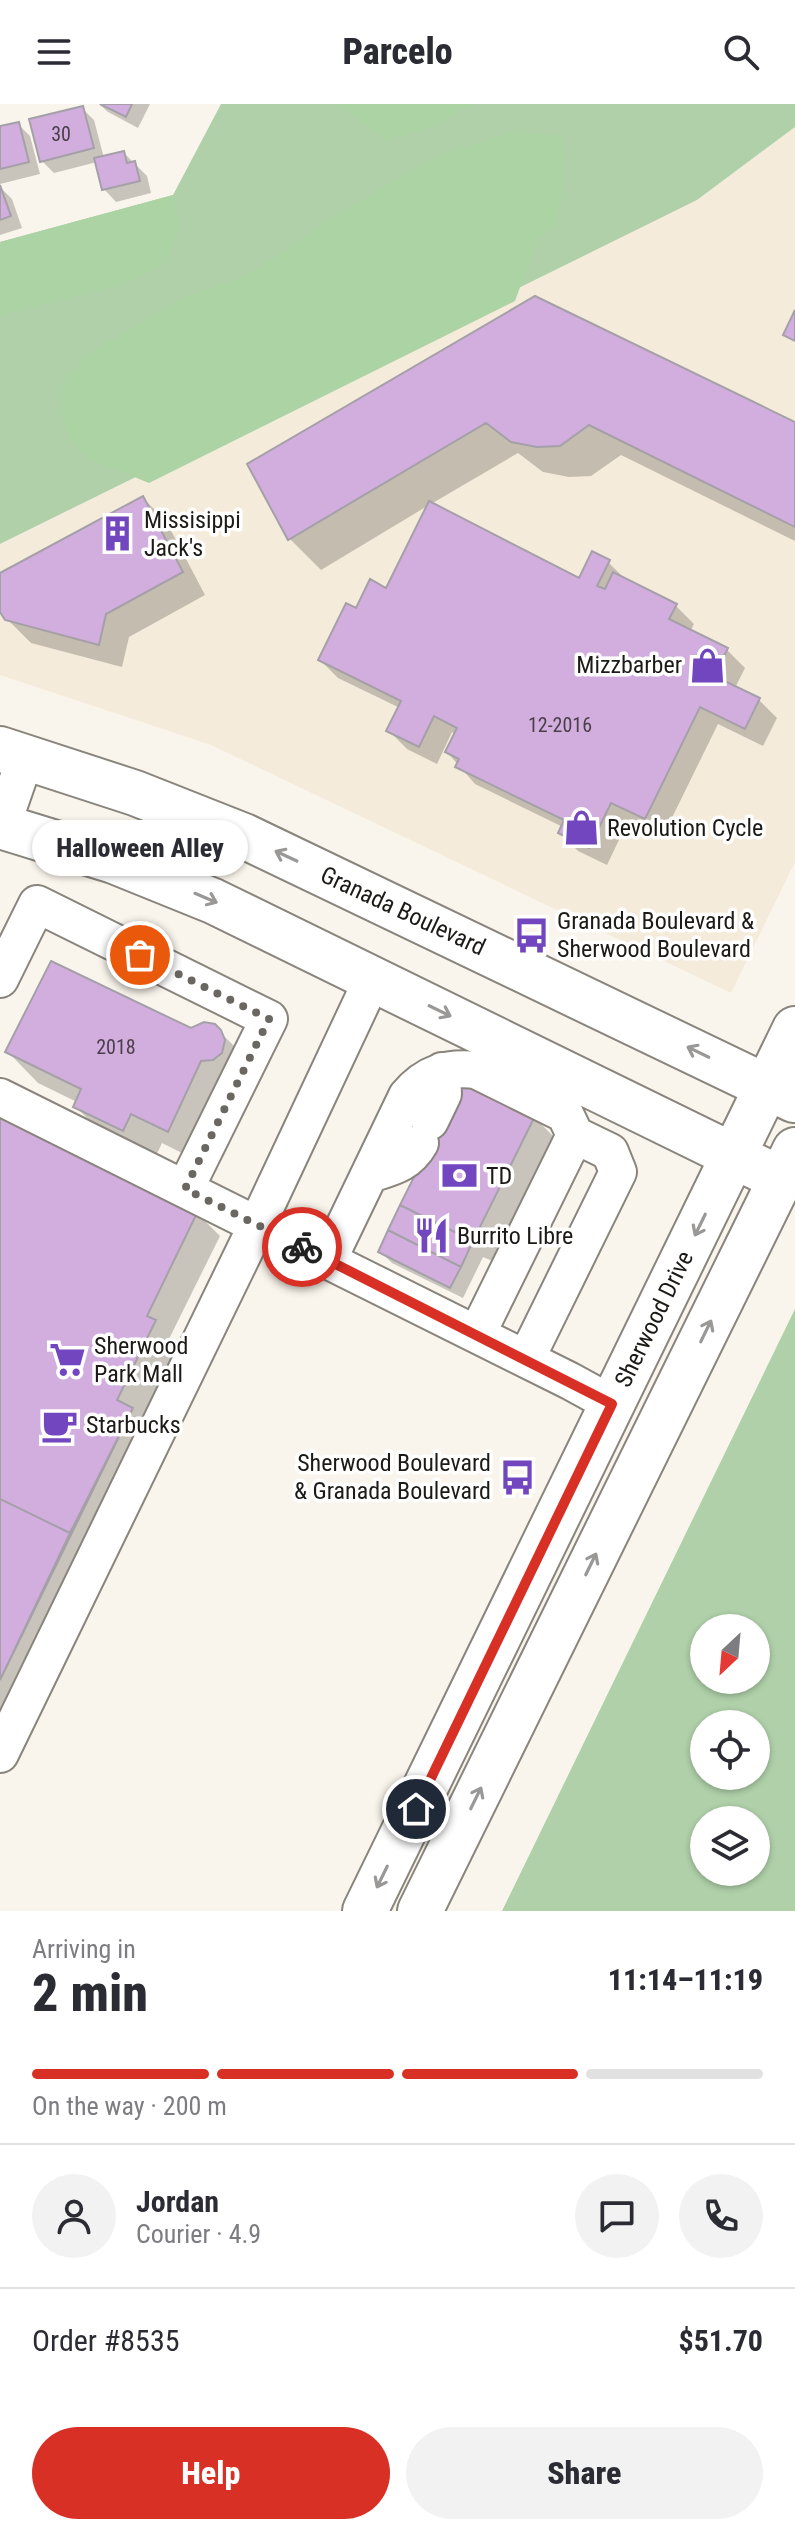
<!DOCTYPE html>
<html lang="en">
<head>
<meta charset="utf-8">
<style>
  :root { --surface:#fff; --page:#f2f2f3; --text:#2b2b33; --muted:#7c7c81; --line:#e1e1e2; --accent:#d93025 }
  body { margin:0; font-family:"Roboto Condensed",sans-serif; background:var(--page); color:var(--text); height:100vh; display:flex; flex-direction:column; font-size:30px; white-space:nowrap }
  * { box-sizing:border-box; margin:0 }
  p { font-size:26px; color:var(--muted) }
  .icon { flex:none; width:44px; height:44px; fill:none; stroke:currentColor; stroke-width:2; stroke-linecap:round; stroke-linejoin:round }
  .map { position:relative; height:1807px; overflow:hidden }
  .details { display:flex; flex-direction:column; background:var(--surface); flex:1 }
  .details>* { flex:none }
  .needle { width:52px; rotate:206deg }
  .tools { position:absolute; left:690px; top:1510px; display:grid; gap:16px }
  .tools a { display:grid; place-items:center; width:80px; height:80px; border-radius:50%; background:var(--surface); box-shadow:0 2px 6px #0004; font-size:40px }
  .pin { position:absolute; display:grid; place-items:center; width:68px; height:68px; color:#fff; margin:-34px; border:4px solid #fff; border-radius:50%; box-shadow:0 2px 8px #0007 }
  .courier { position:absolute; display:grid; place-items:center; width:80px; height:80px; margin:-40px; border:6px solid #d93025; border-radius:50%; background:#fff; color:#222; box-shadow:0 2px 10px #0007 }
  .bubble { position:absolute; height:56px; border-radius:28px; background:var(--surface); box-shadow:0 2px 6px #0004; font-size:26px; font-weight:800; line-height:56px; text-align:center }
  .summary em { font-style:normal; font-weight:800 }
  .summary div { display:flex; flex-direction:column-reverse }
  .summary { display:flex; align-items:center; justify-content:space-between; height:136px; padding:0 32px }
  h1 { font-size:52px; font-weight:800; line-height:60px }
  .bar { display:grid; grid-template-columns:repeat(4,1fr); gap:12px 8px; align-content:center; height:96px; padding:0 32px }
  .bar i { height:10px; border-radius:6px; background:var(--line) }
  .bar .on { background:var(--accent) }
  .bar p { grid-column:span 4 }
  .line { display:flex; align-items:center; gap:20px; padding:0 32px; border-top:2px solid var(--line) }
  .line div { flex:1 }
  .round { display:grid; place-items:center; flex:none; width:84px; height:84px; border-radius:42px; background:var(--page) }
  .button { display:flex; gap:16px; margin-top:auto; padding:16px 32px }
  .button a { flex:1; height:92px; border-radius:48px; background:var(--accent); color:#fff; font-size:32px; font-weight:800; line-height:92px; text-align:center }
  .button a+a { background:var(--page); color:var(--text) }
  header { display:flex; justify-content:space-between; align-items:center; height:104px; padding:0 32px; background:var(--surface); font-size:36px; font-weight:800 }
  .map>svg:first-child { display:block }
  .built { fill:#f4ebdb }
  .green { fill:#afd0a9; fill-rule:evenodd }
  .forest { fill:#abd3a3 }
  .shadow { fill:#0003 }
  .building { fill:#d2aedf; stroke:#a5a0a8; stroke-width:2 }
  .lines { fill:none; stroke-linecap:round; stroke-linejoin:round }
  .minor-casing { stroke:#89847c; stroke-width:40 }
  .major-casing { stroke:#89847c; stroke-width:48 }
  .minor { stroke:#fff; stroke-width:36 }
  .major { stroke:#fff; stroke-width:44 }
  .oneway { stroke:#999897 }
  .done { stroke:#6a6762; stroke-width:8; stroke-dasharray:0 14.4 }
  .route { stroke:#d93025; stroke-width:10 }
  .labels { text-anchor:middle; dominant-baseline:central; stroke-width:7; stroke-linejoin:round; paint-order:stroke }
  .number-label { font-size:20px; fill:#4a3f49 }
  .poi-label { font-size:24px; fill:#1c1a17; stroke:#fff; text-anchor:start }
  .street-label { font-size:24px; fill:#1c1a17; stroke:#fff }
</style>
</head>
<body>
<header><svg class="icon" aria-label="menu" viewBox="0 0 24 24"><path d="M4 6h16M4 12h16M4 18h16"/></svg>Parcelo<svg class="icon" aria-label="search" viewBox="0 0 24 24"><circle cx="10" cy="10" r="6"/><path d="M15 15l6 6"/></svg></header>
<div class="map">
<svg width="795" height="1807" viewBox="0 0 795 1807">
  <rect width="100%" height="100%" fill="#faf5ec"/>
  <!-- built -->
  <path class="built" d="M 795,23 L 795,758 L 731,889 L 211,641 L 0,571 L 0,440 L 697,96 Z"/>
  <!-- green -->
  <path class="green" d="M 221,0 L 795,0 L 795,23 L 697,96 L 0,440 L 0,138 L 173,91 Z
    M 795,1205 L 795,1807 L 502,1807 ZM 756,1524 L 756,1576 L 704,1576 L 704,1524 ZM 756,1620 L 756,1672 L 704,1672 L 704,1620 ZM 756,1716 L 756,1768 L 704,1768 L 704,1716 Z"/>
  <!-- forest -->
  <path class="forest" d="M 337,0 L 471,0 L 433,23 L 386,36 Z
    M 515,28 L 561,32 L 564,49 L 562,86 L 556,120 L 537,137 L 515,197 L 149,379 L 86,353 L 68,332 L 62,307 L 63,278 L 89,250 L 181,195 L 255,168 L 327,117 L 417,64 L 453,46 Z
    M 173,91 L 180,124 L 166,158 L 126,179 L 0,211 L 0,138 Z"/>
  <!-- shadow -->
  <path class="shadow" d="M 99,0 L 150,0 L 138,24 L 108,8 Z
    M 82,4 L 94,16 L 104,54 L 124,49 L 147,72 L 151,89 L 116,98 L 104,85 L 97,58 L 54,69 L 42,57 Z
    M 18,20 L 30,32 L 40,70 L 0,80 L 0,24 Z
    M 0,83 L 12,95 L 22,124 L 0,131 Z
    M 535,195 L 795,320 L 795,437 L 621,351 L 591,372 L 569,373 L 543,368 L 518,349 L 431,400 L 580,476 L 608,458 L 626,476 L 676,502 L 694,520 L 690,528 L 727,546 L 745,564 L 735,584 L 759,596 L 777,614 L 763,642 L 718,620 L 663,732 L 629,715 L 607,761 L 578,747 L 560,729 L 563,723 L 475,680 L 447,648 L 456,631 L 452,628 L 437,660 L 407,645 L 389,627 L 400,604 L 338,574 L 320,556 L 357,506 L 387,486 L 429,401 L 321,466 L 290,435 L 250,361 Z
    M 143,394 L 166,417 L 205,491 L 129,533 L 122,563 L 31,539 L 7,515 L 0,504 L 0,471 Z
    M 214,922 L 251,959 L 198,1057 L 162,1039 L 154,1056 L 106,1033 L 75,1002 L 77,998 L 38,979 L 8,948 Z
    M 534,1013 L 557,1036 L 497,1159 L 483,1153 L 463,1194 L 392,1159 L 380,1147 Z
    M 0,1014 L 197,1109 L 220,1132 L 170,1233 L 178,1240 L 141,1316 L 154,1329 L 0,1646 Z"/>
  <!-- building -->
  <path class="building" d="M 100,0 L 132,0 L 126,13 Z
    M 83,2 L 94,44 L 40,58 L 29,15 Z
    M 19,18 L 29,58 L 0,65 L 0,22 Z
    M 124,47 L 127,59 L 135,57 L 140,77 L 102,86 L 94,54 Z
    M 0,81 L 11,112 L 0,116 Z
    M 535,192 L 795,318 L 795,423 L 589,321 L 560,342 L 537,343 L 511,338 L 486,319 L 288,436 L 247,360 Z
    M 795,206 L 795,237 L 783,231 Z
    M 143,392 L 183,468 L 106,510 L 99,541 L 5,516 L 0,508 L 0,469 Z
    M 429,397 L 579,474 L 592,447 L 610,456 L 597,482 L 605,485 L 613,468 L 677,500 L 669,515 L 728,544 L 714,572 L 760,594 L 745,625 L 700,603 L 645,715 L 611,699 L 589,744 L 558,729 L 564,716 L 455,663 L 459,655 L 445,648 L 457,624 L 434,612 L 419,643 L 386,627 L 401,597 L 318,556 L 346,499 L 356,504 L 370,475 L 386,484 Z
    M 51,857 L 191,924 L 204,918 L 215,920 L 221,926 L 225,936 L 222,949 L 213,956 L 201,957 L 168,1028 L 131,1010 L 123,1027 L 73,1003 L 81,985 L 5,948 Z
    M 470,979 L 535,1012 L 473,1137 L 400,1101 L 429,1043 L 405,1032 L 416,1010 L 460,982 Z
    M 0,1012 L 198,1107 L 147,1212 L 156,1216 L 117,1296 L 133,1304 L 0,1576 Z
    M 0,1012 L 198,1107 L 147,1212 L 156,1216 L 117,1296 L 133,1304 L 70,1429 L 0,1395 Z
    M 400,1101 L 473,1137 L 461,1163 L 388,1126 Z
    M 388,1126 L 461,1163 L 450,1184 L 378,1148 Z
    M 0,1395 L 70,1429 L 0,1576 Z"/>
  <g class="lines">
    <defs>
      <path id="minor" d="M 0,727 L 26,652
        M 0,875 L 37,800 L 269,915 L 185,1085
        M 0,993 L 570,1277 L 612,1300
        M 430,1017 L 443,990 L 442,967
        M 370,1070 C 392,1063 408,1060 420,1039
        M 328,1156 L 407,992 C 426,969 447,963 476,966 L 565,1010 L 575,1031 L 477,1230
        M 526,1255 L 618,1068 L 610,1048 L 575,1031
        M 0,1650 L 257,1121 L 373,874"/>
      <path id="major" d="M 0,645 L 135,689 L 244,732 L 794,996
        M 0,722 L 114,757 L 213,797 L 781,1075
        M 365,1807 L 795,925
        M 420,1807 L 795,1046"/>
    </defs>
    <!-- minor casing -->
    <use href="#minor" class="minor-casing"/>
    <!-- major casing -->
    <use href="#major" class="major-casing"/>
    <!-- minor -->
    <use href="#minor" class="minor"/>
    <!-- major -->
    <use href="#major" class="major"/>
  </g>
  <!-- one-way arrows -->
  <defs><path id="oneway-shaft" d="M-6 0H5M1.5-3L5.5 0L1.5 3" fill="none" stroke-width="1.6" stroke-linecap="round" stroke-linejoin="round" transform="scale(2)"/></defs>
  <g class="oneway">
    <use href="#oneway-shaft" transform="translate(286 752) rotate(-155)"/>
    <use href="#oneway-shaft" transform="translate(206 794) rotate(23)"/>
    <use href="#oneway-shaft" transform="translate(440 907) rotate(26)"/>
    <use href="#oneway-shaft" transform="translate(698 948) rotate(-154)"/>
    <use href="#oneway-shaft" transform="translate(700 1121) rotate(116)"/>
    <use href="#oneway-shaft" transform="translate(706 1227) rotate(-64)"/>
    <use href="#oneway-shaft" transform="translate(591 1460) rotate(-64)"/>
    <use href="#oneway-shaft" transform="translate(476 1694) rotate(-64)"/>
    <use href="#oneway-shaft" transform="translate(382 1773) rotate(116)"/>
  </g>
  <g class="lines">
    <!-- done -->
    <path class="done" d="M 140,851 L 269,915 L 185,1085 L 302,1143"/>
    <!-- route -->
    <path class="route" d="M 302,1143 L 612,1300 L 416,1705"/>
  </g>
  <!-- icons -->
  <defs>
    <symbol id="building-bare" viewBox="-9 -9 18 18"><path d="M-4-6H4V6H1V3H-1V6H-4ZM-2.5-4.3h1.7v1.8h-1.7ZM.8-4.3h1.7v1.8H.8ZM-2.5-1h1.7V.8h-1.7ZM.8-1h1.7V.8H.8Z" fill="#7146be" stroke="#fff" stroke-width="2.5" paint-order="stroke"/></symbol>
    <symbol id="shop-bare" viewBox="-9 -9 18 18"><path d="M-5-2.5h2.3a2.7 3.5 0 0 1 5.4 0H5L5.5 6h-11ZM-1.5-2.5h3a1.5 2.3 0 0 0-3 0Z" fill="#7146be" stroke="#fff" stroke-width="2.5" paint-order="stroke"/></symbol>
    <symbol id="bus-bare" viewBox="-9 -9 18 18"><path d="M-5-6H5V4H4V6H2V4H-2V6H-4V4H-5ZM-3.5-4V0h7V-4ZM-3.5 1.2v1.5H-2V1.2ZM2 1.2v1.5H3.5V1.2Z" fill="#7146be" stroke="#fff" stroke-width="2.5" paint-order="stroke"/></symbol>
    <symbol id="bank-bare" viewBox="-9 -9 18 18"><path d="M-6-4H6V4H-6ZM0-2.3a2.3 2.3 0 1 0 0 4.6a2.3 2.3 0 1 0 0-4.6Z" fill="#7146be" stroke="#fff" stroke-width="2.5" paint-order="stroke"/></symbol>
    <symbol id="restaurant-bare" viewBox="-9 -9 18 18"><path d="M-5-6h1v4h1v-4h1v4h1v-4h1v5L-1.5 .5V6h-2V.5L-5-1ZM5-6V6H3V1.5H1.5Q1.5-4 5-6Z" fill="#7146be" stroke="#fff" stroke-width="2.5" paint-order="stroke"/></symbol>
    <symbol id="supermarket-bare" viewBox="-9 -9 18 18"><path d="M-6-5.5h2.5l.6 2H6L4.5 2H-2.5L-4.4-4H-6ZM-1.5 3.2a1.3 1.3 0 1 0 .1 0ZM3 3.2a1.3 1.3 0 1 0 .1 0Z" fill="#7146be" stroke="#fff" stroke-width="2.5" paint-order="stroke"/></symbol>
    <symbol id="cafe-bare" viewBox="-9 -9 18 18"><path d="M-5.5-4.5H6V0H3Q3 3.5 0 3.5H-2.5Q-5.5 3.5-5.5 0ZM3-3.2v2h1.7v-2ZM-6 4.5H4V6H-6Z" fill="#7146be" stroke="#fff" stroke-width="2.5" paint-order="stroke"/></symbol>
  </defs>
  <g fill-rule="evenodd">
    <use href="#building-bare" x="92" y="404" width="51" height="51"/>
    <use href="#shop-bare" x="682" y="536" width="51" height="51"/>
    <use href="#shop-bare" x="556" y="698" width="51" height="51"/>
    <use href="#bus-bare" x="506" y="806" width="51" height="51"/>
    <use href="#bank-bare" x="434" y="1046" width="51" height="51"/>
    <use href="#restaurant-bare" x="406" y="1106" width="51" height="51"/>
    <use href="#supermarket-bare" x="42" y="1230" width="51" height="51"/>
    <use href="#cafe-bare" x="34" y="1296" width="51" height="51"/>
    <use href="#bus-bare" x="492" y="1348" width="51" height="51"/>
  </g>
  <g class="labels">
    <!-- number labels -->
    <g class="number-label">
      <text x="61" y="30">30</text>
      <text x="560" y="621">12-2016</text>
      <text x="116" y="943">2018</text>
    </g>
    <!-- poi labels -->
    <g class="poi-label">
      <text x="144" y="416">Missisippi<tspan x="144" dy="28">Jack's</tspan></text>
      <text x="682" y="561" text-anchor="end">Mizzbarber</text>
      <text x="607" y="724">Revolution Cycle</text>
      <text x="557" y="817">Granada Boulevard &amp;<tspan x="557" dy="28">Sherwood Boulevard</tspan></text>
      <text x="486" y="1072">TD</text>
      <text x="457" y="1132">Burrito Libre</text>
      <text x="94" y="1242">Sherwood<tspan x="94" dy="28">Park Mall</tspan></text>
      <text x="86" y="1321">Starbucks</text>
      <text x="491" y="1359" text-anchor="end">Sherwood Boulevard<tspan x="491" dy="28">&amp; Granada Boulevard</tspan></text>
    </g>
    <!-- street labels -->
    <g class="street-label">
      <text transform="translate(403 807) rotate(25)">Granada Boulevard</text>
      <text transform="translate(654 1215) rotate(-64)">Sherwood Drive</text>
    </g>
  </g>
</svg>
<div class="tools">
<a><svg class="needle" viewBox="-14 -14 28 28"><path d="M0-13l5 13h-10z" fill="#e53935"/><path d="M0 13l5-13h-10z" fill="#7c7c81"/></svg></a>
<a><svg class="icon" aria-label="locate" viewBox="0 0 24 24"><circle cx="12" cy="12" r="6"/><path d="M12 2v4M12 18v4M2 12h4M18 12h4"/></svg></a>
<a><svg class="icon" aria-label="layers" viewBox="0 0 24 24"><path d="M12 4l9 5-9 5-9-5zM3 14l9 5 9-5"/></svg></a>
</div>
<div class="pin" style="left:140px;top:851px;background:#ea580c"><svg class="icon" aria-label="bag" viewBox="0 0 24 24"><path d="M5 8h14l-1 12H6zM9 8a3 3 0 0 1 6 0"/></svg></div>
<div class="pin" style="left:416px;top:1705px;background:#1f2937"><svg class="icon" aria-label="home" viewBox="0 0 24 24"><path d="M3 11l9-7 9 7M6 9v11h12V9"/></svg></div>
<div class="courier" style="left:302px;top:1143px"><svg class="icon" aria-label="bike" viewBox="0 0 24 24"><circle cx="6" cy="16" r="4"/><circle cx="18" cy="16" r="4"/><path d="M6 16l4-8h5l3 8M10 8l3 8H6M13 5h3"/></svg></div>
<div class="bubble" style="left:32px;top:716px;width:216px">Halloween Alley</div>
</div>
<section class="details">
<div class="summary"><div><h1>2 min</h1><p>Arriving in</p></div><em>11:14–11:19</em></div>
<div class="bar"><i class="on"></i><i class="on"></i><i class="on"></i><i></i><p>On the way · 200 m</p></div>
<div class="line" style="height:144px"><a class="round"><svg class="icon" aria-label="person" viewBox="0 0 24 24"><circle cx="12" cy="8" r="4"/><path d="M4 21q1-7 8-7t8 7"/></svg></a><div><b>Jordan</b><p>Courier · 4.9</p></div><a class="round"><svg class="icon" aria-label="chat" viewBox="0 0 24 24"><path d="M4 5h16v11H9l-5 4z"/></svg></a><a class="round"><svg class="icon" aria-label="phone" viewBox="0 0 24 24"><path d="M5 4h4l2 5-3 2q2 4 5 5l2-3 5 2v4C11 20 4 13 5 4z"/></svg></a></div>
<div class="line" style="height:104px"><div>Order #8535</div><b>$51.70</b></div>
<div class="button"><a>Help</a><a>Share</a></div>
</section>
</body>
</html>
